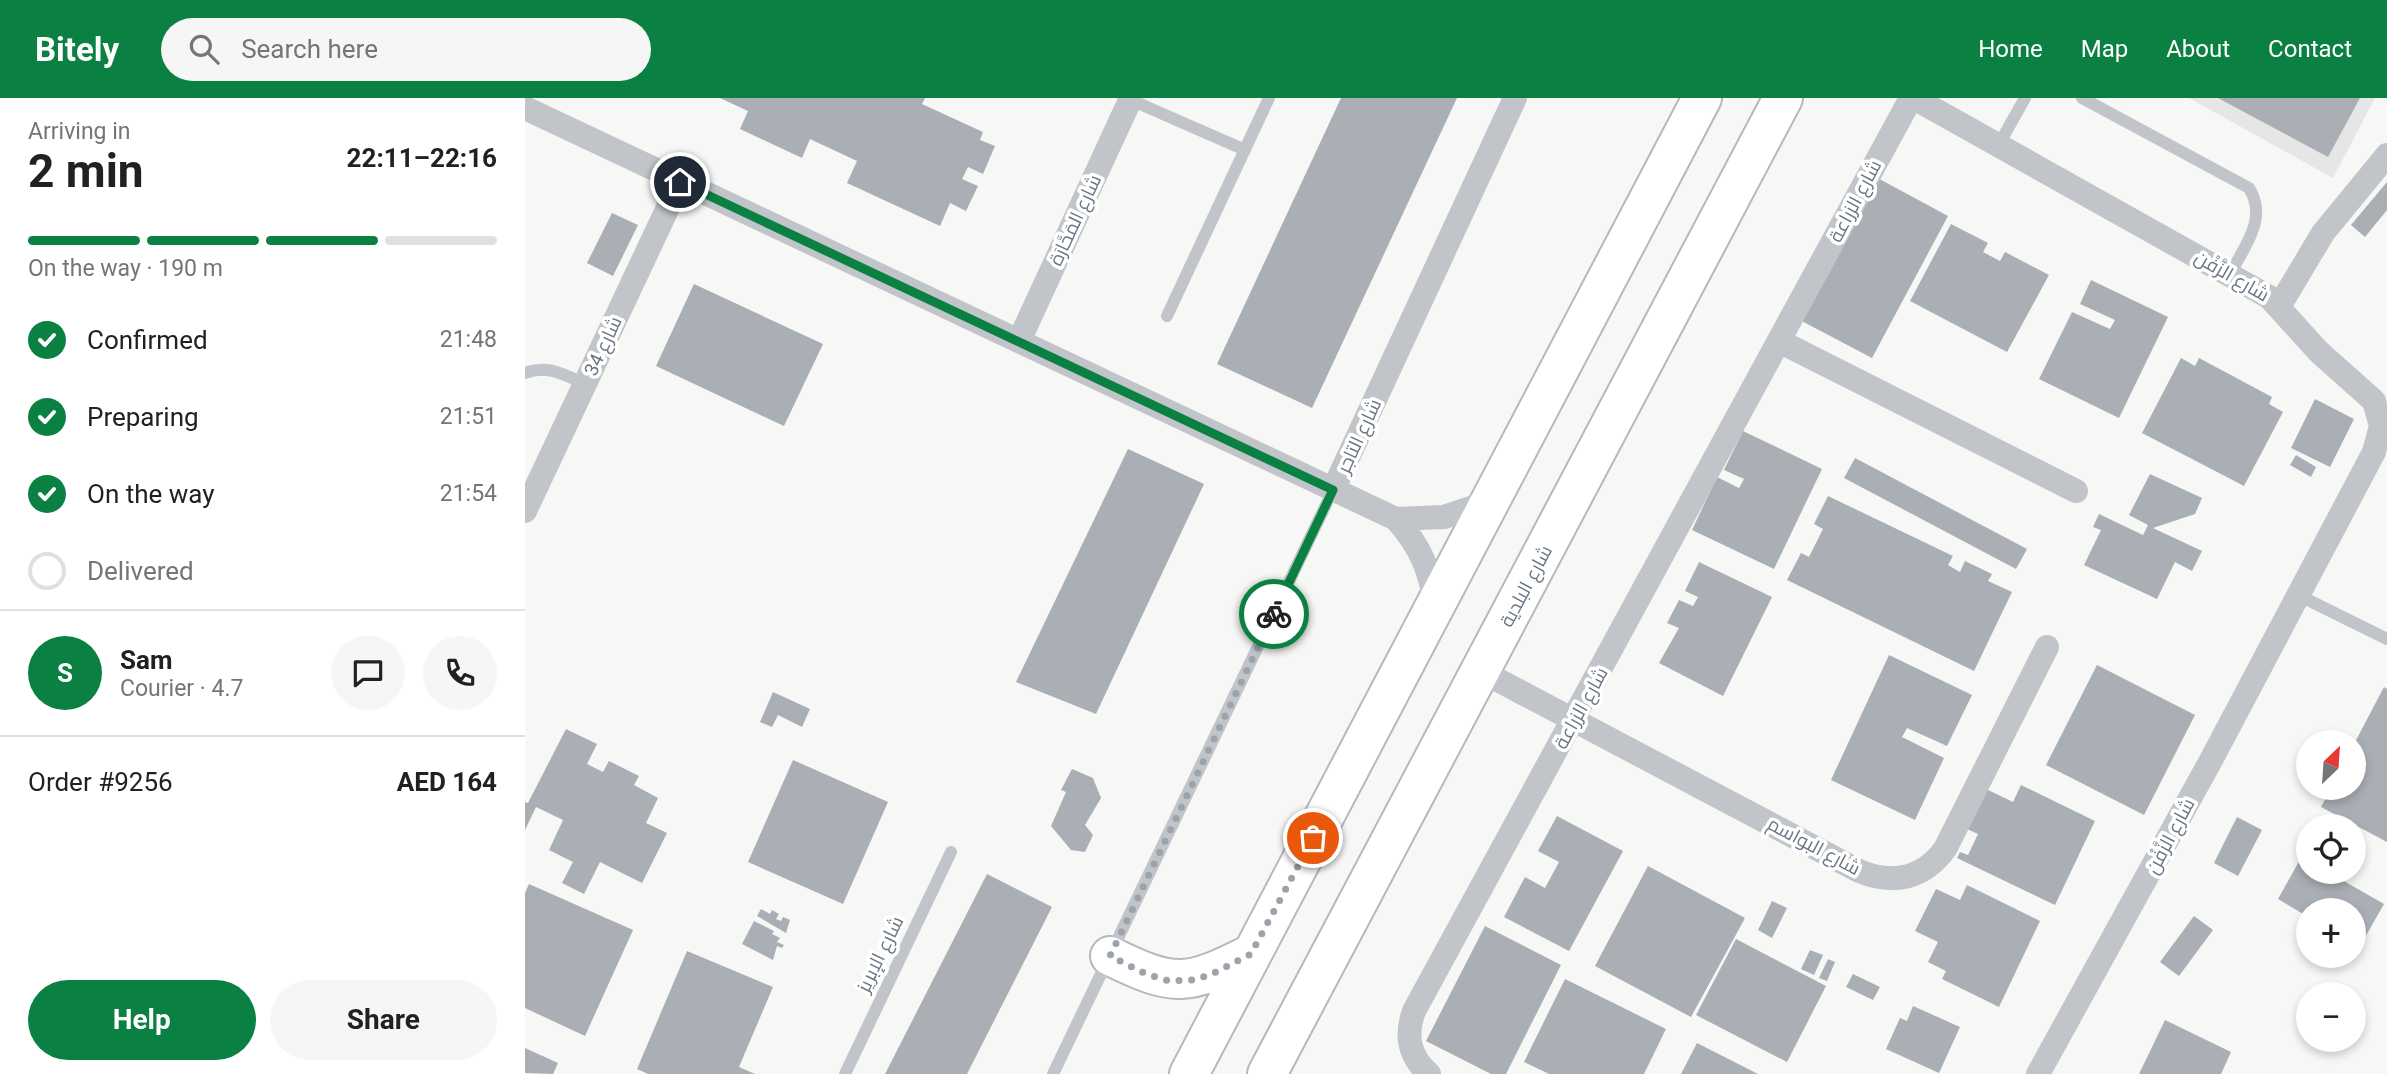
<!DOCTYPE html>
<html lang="en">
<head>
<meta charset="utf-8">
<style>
  :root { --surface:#fff; --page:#f6f6f6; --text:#202124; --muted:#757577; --line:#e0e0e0; --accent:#0b8043 }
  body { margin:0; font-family:Roboto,Cairo,sans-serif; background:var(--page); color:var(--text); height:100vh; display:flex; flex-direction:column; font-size:26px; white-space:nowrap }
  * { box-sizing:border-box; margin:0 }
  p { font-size:23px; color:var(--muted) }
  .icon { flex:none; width:38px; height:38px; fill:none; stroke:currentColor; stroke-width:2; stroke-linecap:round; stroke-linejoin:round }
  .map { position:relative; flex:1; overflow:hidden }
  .sheet { display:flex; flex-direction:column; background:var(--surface); width:525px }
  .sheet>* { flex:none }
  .needle { width:46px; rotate:25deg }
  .controls { position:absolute; left:1771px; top:632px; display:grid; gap:14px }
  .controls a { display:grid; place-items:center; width:70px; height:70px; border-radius:50%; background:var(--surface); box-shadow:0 4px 10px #0003; font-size:35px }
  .pin { position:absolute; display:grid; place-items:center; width:60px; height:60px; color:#fff; margin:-30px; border:4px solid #fff; border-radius:50%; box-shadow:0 2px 7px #0007 }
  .courier { position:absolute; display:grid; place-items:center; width:70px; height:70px; margin:-35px; border:5px solid #0b8043; border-radius:50%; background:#fff; color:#222; box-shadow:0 2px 9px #0007 }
  .overview em { font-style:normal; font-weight:700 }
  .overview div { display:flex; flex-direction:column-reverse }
  .overview { display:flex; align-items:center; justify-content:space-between; height:119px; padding:0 28px }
  h1 { font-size:46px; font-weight:700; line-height:52px }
  .bar { display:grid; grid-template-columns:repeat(4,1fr); gap:10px 7px; align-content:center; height:84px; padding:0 28px }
  .bar i { height:9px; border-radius:5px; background:var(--line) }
  .bar .on { background:var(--accent) }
  .bar p { grid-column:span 4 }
  .line { display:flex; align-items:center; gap:18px; padding:0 28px; border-top:2px solid var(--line) }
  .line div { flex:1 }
  .round { display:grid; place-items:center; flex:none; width:74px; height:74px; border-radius:37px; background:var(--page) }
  ol { padding:0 28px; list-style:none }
  li { display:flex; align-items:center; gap:21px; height:77px }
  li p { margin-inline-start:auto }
  li .icon { padding:7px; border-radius:50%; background:var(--accent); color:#fff; stroke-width:4 }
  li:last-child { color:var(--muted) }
  li i { width:38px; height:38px; border:4px solid var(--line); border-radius:50% }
  .action { display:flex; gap:14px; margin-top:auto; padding:14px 28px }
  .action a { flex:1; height:80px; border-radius:42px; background:var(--accent); color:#fff; font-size:28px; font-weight:700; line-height:80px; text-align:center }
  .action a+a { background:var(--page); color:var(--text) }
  header { display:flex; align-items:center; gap:42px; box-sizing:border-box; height:98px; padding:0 35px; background:var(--accent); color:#fff }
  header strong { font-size:33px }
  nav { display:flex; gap:38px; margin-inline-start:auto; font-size:24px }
  .search { width:490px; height:63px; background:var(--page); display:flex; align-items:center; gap:18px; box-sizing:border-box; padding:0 24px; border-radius:38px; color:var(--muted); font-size:26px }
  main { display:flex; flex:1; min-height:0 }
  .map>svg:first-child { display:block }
  .built { fill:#e5e6e5 }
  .building { fill:#a9afb5 }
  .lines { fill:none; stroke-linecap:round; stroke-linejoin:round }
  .primary-casing { stroke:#b5b8bc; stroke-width:42 }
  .lane { stroke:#c1c4c8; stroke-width:12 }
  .street { stroke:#c1c4c8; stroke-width:24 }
  .primary { stroke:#fff; stroke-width:38 }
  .done { stroke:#9ba3ab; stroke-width:7; stroke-dasharray:0 12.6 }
  .route { stroke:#0b8043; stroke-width:9 }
  .labels { text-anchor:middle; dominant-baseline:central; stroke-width:7; stroke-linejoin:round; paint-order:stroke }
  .street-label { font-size:19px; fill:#697683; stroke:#fff }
</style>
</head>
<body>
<header>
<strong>Bitely</strong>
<div class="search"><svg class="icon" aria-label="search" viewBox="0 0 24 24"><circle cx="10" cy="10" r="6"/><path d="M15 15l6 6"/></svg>Search here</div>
<nav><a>Home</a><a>Map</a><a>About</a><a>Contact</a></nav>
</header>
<main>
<section class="sheet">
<div class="overview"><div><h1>2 min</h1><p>Arriving in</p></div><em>22:11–22:16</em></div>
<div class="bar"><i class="on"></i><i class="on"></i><i class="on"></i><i></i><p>On the way · 190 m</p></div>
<ol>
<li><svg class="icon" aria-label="check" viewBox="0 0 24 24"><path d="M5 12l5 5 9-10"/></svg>Confirmed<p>21:48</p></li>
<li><svg class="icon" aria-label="check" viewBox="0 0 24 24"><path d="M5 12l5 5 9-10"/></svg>Preparing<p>21:51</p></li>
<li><svg class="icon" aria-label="check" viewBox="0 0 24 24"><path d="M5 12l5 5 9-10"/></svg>On the way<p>21:54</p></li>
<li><i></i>Delivered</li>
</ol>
<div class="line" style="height:126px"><b class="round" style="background:var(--accent);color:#fff">S</b><div><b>Sam</b><p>Courier · 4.7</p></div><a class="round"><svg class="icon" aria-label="chat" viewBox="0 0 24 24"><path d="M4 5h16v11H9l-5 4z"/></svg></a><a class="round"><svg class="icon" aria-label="phone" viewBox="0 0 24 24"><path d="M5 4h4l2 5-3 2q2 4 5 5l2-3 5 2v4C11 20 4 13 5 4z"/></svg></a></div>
<div class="line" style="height:91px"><div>Order #9256</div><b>AED 164</b></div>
<div class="action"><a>Help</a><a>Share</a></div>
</section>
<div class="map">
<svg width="1862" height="976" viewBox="0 0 1862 976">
  <rect width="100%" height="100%" fill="#f7f7f5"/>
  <!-- built -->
  <path class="built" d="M 1664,0 L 1850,0 L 1808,80 Z"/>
  <!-- building -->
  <path class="building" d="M 195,0 L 400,0 L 397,6 L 458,34 L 455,42 L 470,48 L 458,76 L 443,69 L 437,81 L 453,88 L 441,113 L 425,105 L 415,128 L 322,85 L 332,63 L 285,41 L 277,60 L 215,31 L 223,13 Z
    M 816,0 L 932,0 L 787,310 L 692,266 Z
    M 1693,0 L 1835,0 L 1803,59 Z
    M 1347,77 L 1423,118 L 1347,260 L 1271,220 Z
    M 1862,84 L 1862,112 L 1840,139 L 1826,127 Z
    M 87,115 L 113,127 L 88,178 L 62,165 Z
    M 1426,126 L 1463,145 L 1458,154 L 1475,163 L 1480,154 L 1524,177 L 1482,254 L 1385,203 Z
    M 1566,182 L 1643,219 L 1594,320 L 1514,281 L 1547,214 L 1585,231 L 1590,222 L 1555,206 Z
    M 169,186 L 298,246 L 259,328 L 131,268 Z
    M 1656,260 L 1670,268 L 1674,260 L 1747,299 L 1744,306 L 1758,314 L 1719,388 L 1617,335 Z
    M 1790,301 L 1829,321 L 1805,369 L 1766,350 Z
    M 1218,333 L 1297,371 L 1249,471 L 1167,432 L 1192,379 L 1214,390 L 1219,381 L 1199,372 Z
    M 603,351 L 679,386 L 571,616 L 491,584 Z
    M 1771,357 L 1791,369 L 1786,379 L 1765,367 Z
    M 1330,360 L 1502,451 L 1491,471 L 1319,380 Z
    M 1625,376 L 1677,400 L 1670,416 L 1628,430 L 1677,453 L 1667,473 L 1650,464 L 1632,501 L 1559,467 L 1576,432 L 1568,429 L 1574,416 L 1618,437 L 1623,427 L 1604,417 Z
    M 1303,398 L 1428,458 L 1423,467 L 1435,474 L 1440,463 L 1467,476 L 1463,483 L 1487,494 L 1449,573 L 1262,482 L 1276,455 L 1284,459 L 1298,431 L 1289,426 Z
    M 1174,464 L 1247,499 L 1198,598 L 1134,565 L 1154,530 L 1142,525 L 1154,502 L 1168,508 L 1173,499 L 1160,493 Z
    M 1364,557 L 1447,597 L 1422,648 L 1382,630 L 1377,639 L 1419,660 L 1390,722 L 1306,682 Z
    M 1572,567 L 1670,617 L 1619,717 L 1521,667 Z
    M 1859,589 L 1862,591 L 1862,744 L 1796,709 L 1806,690 L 1829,690 L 1829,646 Z
    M 248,594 L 285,611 L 277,629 L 253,617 L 247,629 L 235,624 Z
    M 41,631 L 72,646 L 62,666 L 78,674 L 84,663 L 114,678 L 109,687 L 133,700 L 121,725 L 142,735 L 117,785 L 75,764 L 59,796 L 37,785 L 48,764 L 24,752 L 38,722 L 11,709 L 0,732 L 0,704 L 3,705 Z
    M 268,662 L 363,704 L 318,806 L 223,764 Z
    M 547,671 L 568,680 L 576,700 L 560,727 L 568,737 L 560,754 L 546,752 L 526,728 L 541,694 L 536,692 Z
    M 1496,687 L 1570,723 L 1530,807 L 1432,760 L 1435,754 L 1443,757 L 1453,736 L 1442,731 L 1461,691 L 1488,704 Z
    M 1032,718 L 1098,753 L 1044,853 L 979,819 L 1000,779 L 1020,790 L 1034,764 L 1013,753 Z
    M 1712,719 L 1737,732 L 1713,778 L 1689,765 Z
    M 1777,758 L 1783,762 L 1783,774 L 1803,774 L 1859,806 L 1835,848 L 1829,845 L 1829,812 L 1783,812 L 1783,819 L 1753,801 Z
    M 1123,768 L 1220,820 L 1166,919 L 1070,868 Z
    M 462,776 L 527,809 L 442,976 L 360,976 Z
    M 4,786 L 108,832 L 60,938 L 0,910 L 0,795 Z
    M 1442,787 L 1515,823 L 1474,909 L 1417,881 L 1421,873 L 1403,864 L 1413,844 L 1390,833 L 1411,791 L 1435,802 Z
    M 1247,803 L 1262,810 L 1247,840 L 1233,832 Z
    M 236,811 L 245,816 L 247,812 L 254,816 L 251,821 L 256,823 L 258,819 L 265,822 L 261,835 L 232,818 Z
    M 1669,818 L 1688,832 L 1654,878 L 1635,864 Z
    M 229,823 L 249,833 L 247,836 L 255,840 L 252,844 L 259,847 L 257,850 L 252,848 L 248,862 L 217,846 Z
    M 960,828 L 1036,867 L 981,976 L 966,976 L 901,943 Z
    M 1211,841 L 1301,888 L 1262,964 L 1171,917 Z
    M 1285,852 L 1298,857 L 1289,877 L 1276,871 Z
    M 162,853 L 248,889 L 214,969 L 230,976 L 123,976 L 112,971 Z
    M 1303,861 L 1310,864 L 1302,883 L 1294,880 Z
    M 1328,876 L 1355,889 L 1348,902 L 1321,889 Z
    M 1040,881 L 1141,931 L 1119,976 L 1024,976 L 999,964 Z
    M 1388,908 L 1435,929 L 1414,975 L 1361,951 L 1375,920 L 1382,923 Z
    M 1640,922 L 1706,954 L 1696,976 L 1614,976 Z
    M 1172,945 L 1233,976 L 1156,976 Z
    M 0,950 L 33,965 L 28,976 L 0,975 Z"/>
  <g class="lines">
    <defs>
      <path id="primary" d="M 585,858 C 650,890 662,888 726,856
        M 664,976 L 1177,0
        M 742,976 L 1258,0"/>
    </defs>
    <!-- primary casing -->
    <use href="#primary" class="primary-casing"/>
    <!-- lane -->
    <path class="lane" d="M 1557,0 L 1724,90 C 1743,120 1720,148 1705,176
      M 606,2 L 720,52
      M 1473,48 L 1500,0
      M 642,218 L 744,0
      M 0,275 C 22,266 40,277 60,286
      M 1773,497 L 1862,541
      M 320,976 L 426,754
      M 528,976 L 808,392"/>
    <!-- street -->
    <path class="street" d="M 1389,0 L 1744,199 L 1794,254 L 1849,303 L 1856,328 L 1849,354 L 1685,664 L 1513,976
      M 0,10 L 871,421 L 919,419 L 964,404
      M 1755,207 L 1798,135 L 1862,57
      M 494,243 L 606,0
      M 1254,243 L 1551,393
      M 808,392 L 990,0
      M 0,413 L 155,84
      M 871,421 C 895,448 906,473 910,508
      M 956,573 L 1334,773 C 1368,787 1398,781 1420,751 L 1522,549
      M 904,976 C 884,958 880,938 889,913 L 1386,0"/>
    <!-- primary -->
    <use href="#primary" class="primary"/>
  </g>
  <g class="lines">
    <!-- done -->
    <path class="done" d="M 749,516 L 585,858 L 621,876 L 644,883 L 669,882 L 687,876 L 726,856 L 788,740"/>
    <!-- route -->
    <path class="route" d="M 155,84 L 808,392 L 749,516"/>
  </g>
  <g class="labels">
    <!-- street labels -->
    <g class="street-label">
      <text transform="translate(1330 103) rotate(-62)">شارع الزراعة</text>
      <text transform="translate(550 122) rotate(-65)">شارع المَحَّارَة</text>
      <text transform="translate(1707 178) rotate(30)">شارع الزَّفْن</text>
      <text transform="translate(78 248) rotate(-65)">شارع 34</text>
      <text transform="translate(834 338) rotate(-65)">شارع التاجر</text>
      <text transform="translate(1001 488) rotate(-62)">شارع البلدية</text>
      <text transform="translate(1056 610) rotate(-61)">شارع الزراعة</text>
      <text transform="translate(1645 738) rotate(-62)">شارع الزَّفْن</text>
      <text transform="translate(1289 748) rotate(28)">شارع البواسم</text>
      <text transform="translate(355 856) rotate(-64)">شارع الإبريز</text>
    </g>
  </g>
</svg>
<div class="controls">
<a><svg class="needle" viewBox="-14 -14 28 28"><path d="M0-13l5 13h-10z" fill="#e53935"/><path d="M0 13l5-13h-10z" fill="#757577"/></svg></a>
<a><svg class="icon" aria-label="locate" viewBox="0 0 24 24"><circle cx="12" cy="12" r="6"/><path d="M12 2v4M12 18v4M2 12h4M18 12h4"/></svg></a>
<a>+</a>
<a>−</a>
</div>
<div class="pin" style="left:788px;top:740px;background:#ea580c"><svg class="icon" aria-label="bag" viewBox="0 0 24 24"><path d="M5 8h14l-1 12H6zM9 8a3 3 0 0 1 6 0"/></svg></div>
<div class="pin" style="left:155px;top:84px;background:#1f2937"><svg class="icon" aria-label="home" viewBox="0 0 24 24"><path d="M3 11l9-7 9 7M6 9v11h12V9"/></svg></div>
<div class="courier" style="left:749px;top:516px"><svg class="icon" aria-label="bike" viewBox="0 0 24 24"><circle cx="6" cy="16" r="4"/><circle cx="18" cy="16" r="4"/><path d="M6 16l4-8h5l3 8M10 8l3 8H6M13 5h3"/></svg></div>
</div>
</main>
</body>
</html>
